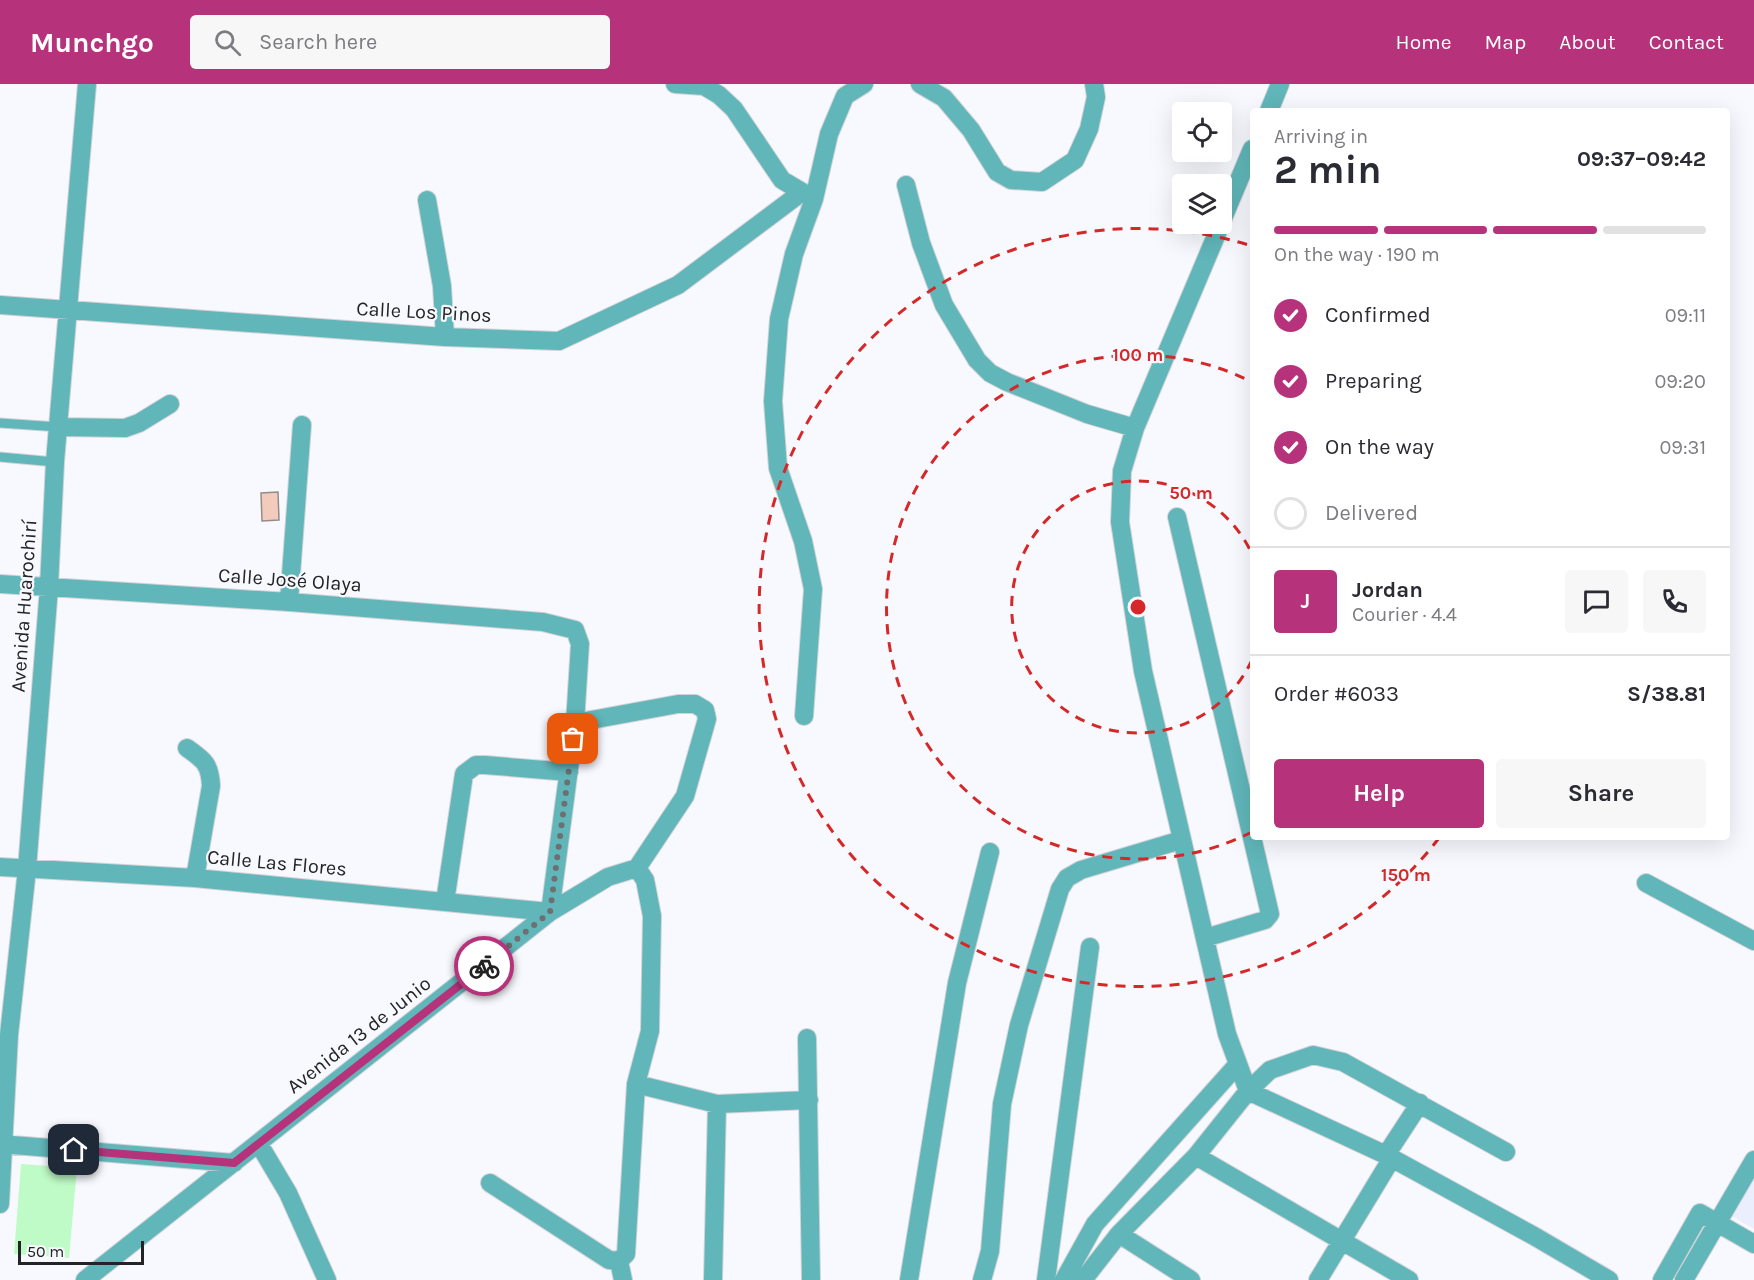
<!DOCTYPE html>
<html lang="en">
<head>
<meta charset="utf-8">
<style>
  :root { --surface:#fff; --page:#f7f7f7; --text:#2b2b33; --muted:#7c7c81; --line:#e1e1e2; --accent:#b6337c }
  body { margin:0; font-family:Karla,sans-serif; background:var(--page); color:var(--text); height:100vh; display:flex; flex-direction:column; font-size:22px; white-space:nowrap }
  * { box-sizing:border-box; margin:0 }
  p { font-size:20px; color:var(--muted) }
  .icon { flex:none; width:33px; height:33px; fill:none; stroke:currentColor; stroke-width:2; stroke-linecap:round; stroke-linejoin:round }
  .map { position:relative; flex:1; overflow:hidden }
  .details { position:absolute; left:1250px; top:24px; width:480px; height:732px; display:flex; flex-direction:column; background:var(--surface); border-radius:6px; box-shadow:0 6px 24px #0002 }
  .details>* { flex:none }
  .controls { position:absolute; left:1172px; top:18px; display:grid; gap:12px }
  .controls a { display:grid; place-items:center; width:60px; height:60px; border-radius:6px; background:var(--surface); box-shadow:0 6px 24px #0002; font-size:30px }
  .scale { position:absolute; left:18px; bottom:15px; width:126px; box-sizing:border-box; padding-left:6px; border:3px solid #242427; border-top:0; font-size:16px; line-height:21px; white-space:nowrap; color:#242427; -webkit-text-stroke:4px #f8f9fe; paint-order:stroke }
  .pin { position:absolute; display:grid; place-items:center; width:51px; height:51px; color:#fff; margin:-26px; border-radius:12px; box-shadow:0 3px 9px #0006 }
  .courier { position:absolute; display:grid; place-items:center; width:60px; height:60px; margin:-30px; border:4px solid #b6337c; border-radius:50%; background:#fff; color:#222; box-shadow:0 2px 8px #0007 }
  .head em { font-style:normal; font-weight:700 }
  .head div { display:flex; flex-direction:column-reverse }
  .head { display:flex; align-items:center; justify-content:space-between; height:102px; padding:0 24px }
  h1 { font-size:39px; font-weight:700; line-height:45px }
  .bar { display:grid; grid-template-columns:repeat(4,1fr); gap:9px 6px; align-content:center; height:72px; padding:0 24px }
  .bar i { height:8px; border-radius:4px; background:var(--line) }
  .bar .selected { background:var(--accent) }
  .bar p { grid-column:span 4 }
  .line { display:flex; align-items:center; gap:15px; padding:0 24px; border-top:2px solid var(--line) }
  .line div { flex:1 }
  .round { display:grid; place-items:center; flex:none; width:63px; height:63px; border-radius:6px; background:var(--page) }
  ol { padding:0 24px; list-style:none }
  li { display:flex; align-items:center; gap:18px; height:66px }
  li p { margin-inline-start:auto }
  li .icon { padding:6px; border-radius:50%; background:var(--accent); color:#fff; stroke-width:4 }
  li:last-child { color:var(--muted) }
  li i { width:33px; height:33px; border:3px solid var(--line); border-radius:50% }
  .primary-button { display:flex; gap:12px; margin-top:auto; padding:12px 24px }
  .primary-button a { flex:1; height:69px; border-radius:6px; background:var(--accent); color:#fff; font-size:24px; font-weight:700; line-height:69px; text-align:center }
  .primary-button a+a { background:var(--page); color:var(--text) }
  header { display:flex; align-items:center; gap:36px; box-sizing:border-box; height:84px; padding:0 30px; background:var(--accent); color:#fff }
  header strong { font-size:28px }
  nav { display:flex; gap:33px; margin-inline-start:auto; font-size:21px }
  .search { width:420px; height:54px; background:var(--page); display:flex; align-items:center; gap:15px; box-sizing:border-box; padding:0 21px; border-radius:6px; color:var(--muted); font-size:22px }
  .map>svg:first-child { display:block }
  .built { fill:#eaeefd }
  .green { fill:#bffbc6 }
  .building { fill:#f3cbbd; stroke:#958c89; stroke-width:1.5 }
  .lines { fill:none; stroke-linecap:round; stroke-linejoin:round }
  .lane-casing { stroke:#d2d3d7; stroke-width:11 }
  .street-casing { stroke:#d2d3d7; stroke-width:20 }
  .lane { stroke:#60b6b9; stroke-width:9 }
  .street { stroke:#60b6b9; stroke-width:18 }
  .done { stroke:#6e6f72; stroke-width:6; stroke-dasharray:0 10.8 }
  .route { stroke:#b6337c; stroke-width:8 }
  .ring { fill:none; stroke:#d62828; stroke-width:3; stroke-dasharray:10 8 }
  .labels { text-anchor:middle; dominant-baseline:central; stroke-width:4.5; stroke-linejoin:round; paint-order:stroke }
  .street-label { font-size:20px; fill:#242427; stroke:#f8f9fe }
  .centre { fill:#d62828; stroke:#f8f9fe; stroke-width:3 }
  .ring-label { font-size:18px; text-anchor:middle; font-weight:bold; fill:#d62828; stroke:#f8f9fe; stroke-width:4.5; stroke-linejoin:round; paint-order:stroke }
</style>
</head>
<body>
<header>
<strong>Munchgo</strong>
<div class="search"><svg class="icon" aria-label="search" viewBox="0 0 24 24"><circle cx="10" cy="10" r="6"/><path d="M15 15l6 6"/></svg>Search here</div>
<nav><a>Home</a><a>Map</a><a>About</a><a>Contact</a></nav>
</header>
<div class="map">
<svg width="1754" height="1196" viewBox="0 0 1754 1196">
  <rect width="100%" height="100%" fill="#f8f9fe"/>
  <!-- built -->
  <path class="built" d="M 1754,1088 L 1754,1145 L 1728,1130 Z"/>
  <!-- green -->
  <path class="green" d="M 21,1080 L 77,1084 L 69,1174 L 14,1170 Z"/>
  <!-- building -->
  <path class="building" d="M 278,408 L 279,436 L 262,437 L 261,409 Z"/>
  <g class="lines">
    <defs>
      <path id="lane" d="M 0,339 L 59,343
        M 0,373 L 55,378"/>
      <path id="street" d="M 675,0 L 704,2 L 719,11 L 734,25 L 782,96 L 814,115 L 829,50 L 845,12 L 864,0
        M 920,0 L 944,14 L 971,46 L 997,88 L 1011,96 L 1042,98 L 1075,76 L 1089,45 L 1096,13 L 1094,0
        M 1269,27 L 1280,0
        M 906,101 L 921,159 L 944,221 L 977,276 L 990,289 L 1007,298 L 1087,330 L 1135,344
        M 427,116 L 442,202 L 445,253
        M 1221,139 L 1252,65
        M 1221,140 L 1135,344 L 1122,387 L 1120,438 L 1143,587 L 1227,950 L 1248,1007 L 1386,1071 L 1534,1152 L 1609,1196
        M 0,221 L 445,253 L 559,257 L 678,201 L 802,108
        M 59,343 L 125,344 L 139,339 L 170,320
        M 1177,433 L 1270,830 L 1265,836 L 1205,854
        M 0,500 L 289,518 L 543,538 L 575,546 L 580,560 L 575,639 L 550,828 L 85,1196
        M 289,518 L 302,341
        M 804,632 L 813,505 L 803,457 L 778,384 L 773,317 L 779,235 L 794,170 L 814,115
        M 575,639 L 678,620 L 695,620 L 705,626 L 707,635 L 685,712 L 637,784
        M 187,664 C 204,676 210,680 211,702 L 195,794
        M 0,783 L 195,794 L 550,828 L 608,793 L 637,784 L 645,796 L 652,832 L 650,947 L 636,1000 L 626,1170 L 619,1177 L 609,1176 L 490,1099
        M 1646,799 L 1754,857
        M 445,818 L 464,690 L 476,681 L 485,681 L 569,688
        M 807,954 L 811,1196
        M 636,1000 L 717,1020 L 809,1016
        M 0,1060 L 234,1079
        M 259,1060 L 288,1109 L 327,1196
        M 1386,1071 L 1420,1019
        M 1196,1072 L 1409,1196
        M 0,1120 L 9,951 L 27,785 L 49,503 L 55,378 L 87,0
        M 1119,1150 L 1191,1196
        M 619,1177 L 623,1196
        M 713,1196 L 717,1020
        M 909,1196 L 957,899 L 990,768
        M 982,1196 L 990,1167 L 1002,1020 L 1019,941 L 1060,805 L 1067,794 L 1081,786 L 1181,756
        M 1046,1196 L 1090,863
        M 1064,1196 L 1095,1140 L 1238,980
        M 1083,1196 L 1119,1150 L 1196,1072 L 1248,1007 L 1270,986 L 1313,971 L 1343,978 L 1506,1068
        M 1318,1196 L 1392,1074
        M 1662,1196 L 1700,1129 L 1754,1160
        M 1684,1196 L 1754,1076"/>
    </defs>
    <!-- lane casing -->
    <use href="#lane" class="lane-casing"/>
    <!-- street casing -->
    <use href="#street" class="street-casing"/>
    <!-- lane -->
    <use href="#lane" class="lane"/>
    <!-- street -->
    <use href="#street" class="street"/>
  </g>
  <g class="lines">
    <!-- done -->
    <path class="done" d="M 484,882 L 550,828 L 573,655"/>
    <!-- route -->
    <path class="route" d="M 74,1066 L 234,1079 L 484,882"/>
  </g>
  <!-- distance rings -->
  <g class="ring">
    <path d="M1252 576A126 126 0 1 1 1252 470"/>
    <path d="M1252 748A252 252 0 1 1 1252 298"/>
    <path d="M1439 754A379 379 0 1 1 1252 162"/>
  </g>
  <g class="labels">
    <!-- street labels -->
    <g class="street-label">
      <text transform="translate(424 228) rotate(3)">Calle Los Pinos</text>
      <text transform="translate(290 496) rotate(4)">Calle José Olaya</text>
      <text transform="translate(24 522) rotate(-86)">Avenida Huarochirí</text>
      <text transform="translate(277 779) rotate(5)">Calle Las Flores</text>
      <text transform="translate(359 951) rotate(-38)">Avenida 13 de Junio</text>
    </g>
  </g>
  <circle cx="1138" cy="523" r="9" class="centre"/>
  <g class="ring-label">
    <text x="1138" y="277">100 m</text>
    <text x="1191" y="415">50 m</text>
    <text x="1406" y="797">150 m</text>
  </g>
</svg>
<div class="controls">
<a><svg class="icon" aria-label="locate" viewBox="0 0 24 24"><circle cx="12" cy="12" r="6"/><path d="M12 2v4M12 18v4M2 12h4M18 12h4"/></svg></a>
<a><svg class="icon" aria-label="layers" viewBox="0 0 24 24"><path d="M12 4l9 5-9 5-9-5zM3 14l9 5 9-5"/></svg></a>
</div>
<div class="scale">50 m</div>
<div class="pin" style="left:573px;top:655px;background:#ea580c"><svg class="icon" aria-label="bag" viewBox="0 0 24 24"><path d="M5 8h14l-1 12H6zM9 8a3 3 0 0 1 6 0"/></svg></div>
<div class="pin" style="left:74px;top:1066px;background:#1f2937"><svg class="icon" aria-label="home" viewBox="0 0 24 24"><path d="M3 11l9-7 9 7M6 9v11h12V9"/></svg></div>
<div class="courier" style="left:484px;top:882px"><svg class="icon" aria-label="bike" viewBox="0 0 24 24"><circle cx="6" cy="16" r="4"/><circle cx="18" cy="16" r="4"/><path d="M6 16l4-8h5l3 8M10 8l3 8H6M13 5h3"/></svg></div>
<section class="details">
<div class="head"><div><h1>2 min</h1><p>Arriving in</p></div><em>09:37–09:42</em></div>
<div class="bar"><i class="selected"></i><i class="selected"></i><i class="selected"></i><i></i><p>On the way · 190 m</p></div>
<ol>
<li><svg class="icon" aria-label="check" viewBox="0 0 24 24"><path d="M5 12l5 5 9-10"/></svg>Confirmed<p>09:11</p></li>
<li><svg class="icon" aria-label="check" viewBox="0 0 24 24"><path d="M5 12l5 5 9-10"/></svg>Preparing<p>09:20</p></li>
<li><svg class="icon" aria-label="check" viewBox="0 0 24 24"><path d="M5 12l5 5 9-10"/></svg>On the way<p>09:31</p></li>
<li><i></i>Delivered</li>
</ol>
<div class="line" style="height:108px"><b class="round" style="background:var(--accent);color:#fff">J</b><div><b>Jordan</b><p>Courier · 4.4</p></div><a class="round"><svg class="icon" aria-label="chat" viewBox="0 0 24 24"><path d="M4 5h16v11H9l-5 4z"/></svg></a><a class="round"><svg class="icon" aria-label="phone" viewBox="0 0 24 24"><path d="M5 4h4l2 5-3 2q2 4 5 5l2-3 5 2v4C11 20 4 13 5 4z"/></svg></a></div>
<div class="line" style="height:78px"><div>Order #6033</div><b>S/38.81</b></div>
<div class="primary-button"><a>Help</a><a>Share</a></div>
</section>
</div>
</body>
</html>
